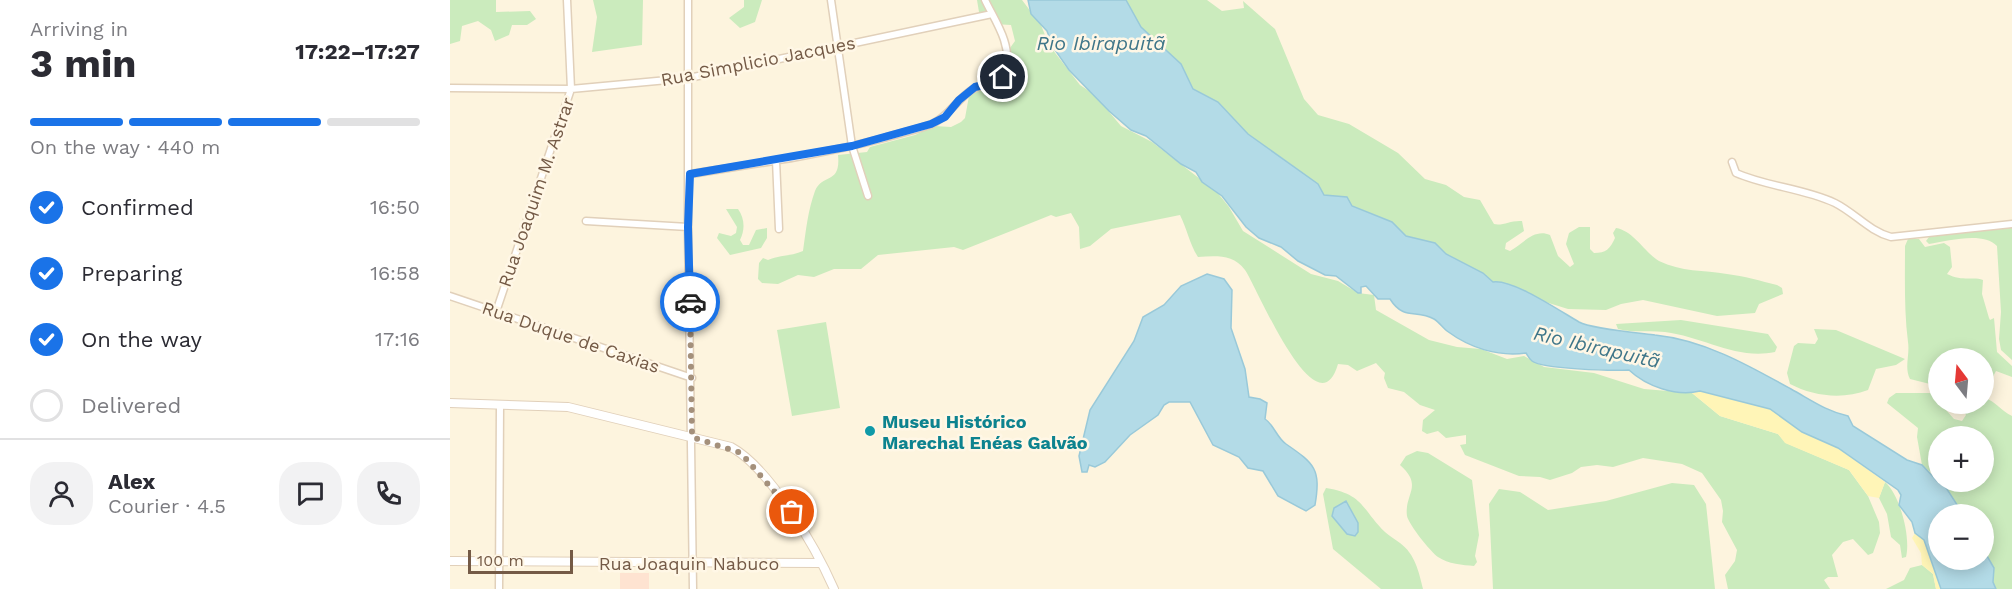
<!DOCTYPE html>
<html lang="en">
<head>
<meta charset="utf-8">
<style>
  :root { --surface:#fff; --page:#f2f2f3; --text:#2b2b33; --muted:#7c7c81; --line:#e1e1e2; --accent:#1a73e8 }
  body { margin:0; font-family:"Work Sans",sans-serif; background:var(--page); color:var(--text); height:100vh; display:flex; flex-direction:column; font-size:22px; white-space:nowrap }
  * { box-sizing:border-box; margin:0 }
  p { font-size:20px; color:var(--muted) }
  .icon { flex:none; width:33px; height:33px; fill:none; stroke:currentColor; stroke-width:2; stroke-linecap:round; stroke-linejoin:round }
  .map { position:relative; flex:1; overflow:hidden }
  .panel { display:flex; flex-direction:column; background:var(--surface); width:450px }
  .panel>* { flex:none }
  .needle { width:39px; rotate:344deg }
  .fabs { position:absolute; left:1478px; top:348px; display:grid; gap:12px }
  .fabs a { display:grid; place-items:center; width:66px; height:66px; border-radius:50%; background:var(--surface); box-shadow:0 3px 15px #0003; font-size:30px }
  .scale { position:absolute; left:18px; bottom:15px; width:105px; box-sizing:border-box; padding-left:6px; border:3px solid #745a46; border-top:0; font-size:16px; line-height:21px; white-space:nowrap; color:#745a46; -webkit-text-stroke:4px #fff7e6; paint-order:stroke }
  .pin { position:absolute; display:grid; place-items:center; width:51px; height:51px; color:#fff; margin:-26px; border:3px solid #fff; border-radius:50%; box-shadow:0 2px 6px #0007 }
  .courier { position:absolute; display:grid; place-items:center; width:60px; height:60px; margin:-30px; border:4px solid #1a73e8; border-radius:50%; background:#fff; color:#222; box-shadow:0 2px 8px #0007 }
  .summary em { font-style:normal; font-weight:700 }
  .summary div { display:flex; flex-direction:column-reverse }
  .summary { display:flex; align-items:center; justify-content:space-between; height:102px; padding:0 30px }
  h1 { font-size:39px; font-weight:700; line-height:45px }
  .bar { display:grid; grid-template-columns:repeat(4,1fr); gap:9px 6px; align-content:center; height:72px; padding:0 30px }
  .bar i { height:8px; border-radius:4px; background:var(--line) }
  .bar .selected { background:var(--accent) }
  .bar p { grid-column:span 4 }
  .line { display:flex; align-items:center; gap:15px; padding:0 30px; border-top:2px solid var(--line) }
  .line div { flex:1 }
  .round { display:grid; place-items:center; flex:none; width:63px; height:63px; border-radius:24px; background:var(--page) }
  ol { padding:0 30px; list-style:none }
  li { display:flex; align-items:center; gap:18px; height:66px }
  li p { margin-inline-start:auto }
  li .icon { padding:6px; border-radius:50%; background:var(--accent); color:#fff; stroke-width:4 }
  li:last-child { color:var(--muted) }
  li i { width:33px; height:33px; border:3px solid var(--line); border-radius:50% }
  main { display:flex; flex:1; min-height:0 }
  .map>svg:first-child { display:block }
  .commercial { fill:#fee3d1 }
  .green { fill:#cbebbd }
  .sand { fill:#fff5b7 }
  .water { fill:#b3dbe7; stroke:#99c9d9; stroke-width:1.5 }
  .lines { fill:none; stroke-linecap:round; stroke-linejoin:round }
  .minor-casing { stroke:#e1d0ba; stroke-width:9 }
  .tertiary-casing { stroke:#e1d0ba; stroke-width:10 }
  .minor { stroke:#fff; stroke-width:6 }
  .tertiary { stroke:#fff; stroke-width:8 }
  .done { stroke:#a4907b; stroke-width:6; stroke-dasharray:0 10.8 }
  .route { stroke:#1a73e8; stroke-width:8 }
  .culture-dot { fill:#0f9aa8; stroke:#fff7e6; stroke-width:2 }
  .labels { text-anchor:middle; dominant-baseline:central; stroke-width:5; stroke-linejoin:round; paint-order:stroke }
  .street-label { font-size:18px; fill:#745a46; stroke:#fff7e6 }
  .culture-label { font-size:18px; font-weight:bold; fill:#0d838f; stroke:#fff7e6; text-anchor:start }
  .water-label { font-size:20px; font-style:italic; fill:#3f7689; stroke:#fff7e6 }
</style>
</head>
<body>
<main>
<section class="panel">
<div class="summary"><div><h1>3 min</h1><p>Arriving in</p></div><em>17:22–17:27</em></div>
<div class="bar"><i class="selected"></i><i class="selected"></i><i class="selected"></i><i></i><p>On the way · 440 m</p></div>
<ol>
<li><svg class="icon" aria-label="check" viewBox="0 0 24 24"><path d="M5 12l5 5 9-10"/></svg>Confirmed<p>16:50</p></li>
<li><svg class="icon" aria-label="check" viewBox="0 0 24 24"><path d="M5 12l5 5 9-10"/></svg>Preparing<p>16:58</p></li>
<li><svg class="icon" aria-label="check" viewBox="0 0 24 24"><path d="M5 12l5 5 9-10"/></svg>On the way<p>17:16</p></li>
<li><i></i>Delivered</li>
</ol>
<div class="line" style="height:108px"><a class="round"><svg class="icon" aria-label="person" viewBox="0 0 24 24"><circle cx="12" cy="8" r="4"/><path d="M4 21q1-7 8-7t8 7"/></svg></a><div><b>Alex</b><p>Courier · 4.5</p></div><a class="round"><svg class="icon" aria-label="chat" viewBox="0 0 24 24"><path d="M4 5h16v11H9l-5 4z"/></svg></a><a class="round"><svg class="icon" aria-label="phone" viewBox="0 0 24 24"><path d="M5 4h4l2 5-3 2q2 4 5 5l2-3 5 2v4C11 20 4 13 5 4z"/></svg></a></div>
</section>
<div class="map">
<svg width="1562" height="589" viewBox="0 0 1562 589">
  <rect width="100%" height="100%" fill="#fdf4de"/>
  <!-- commercial -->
  <path class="commercial" d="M 170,573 L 199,573 L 199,589 L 170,589 Z"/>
  <!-- green -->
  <path class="green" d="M 0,0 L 46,0 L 46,12 L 80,11 L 86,19 L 77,25 L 62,25 L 59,35 L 45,41 L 41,30 L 28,21 L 12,26 L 10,41 L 0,44 Z
    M 143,0 L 193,0 L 192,45 L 142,52 L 147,17 Z
    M 294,0 L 312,0 L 305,22 L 290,28 L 279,18 L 294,7 Z
    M 527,0 L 572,0 L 591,25 L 599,45 L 630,85 L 645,95 L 671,126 L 702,142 L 767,192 L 779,207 L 793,231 L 861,274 L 888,281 L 908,293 L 924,295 L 926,310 L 979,340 L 1007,347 L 1031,349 L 1057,359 L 1074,356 L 1094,367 L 1144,373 L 1194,389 L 1242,393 L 1270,416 L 1328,434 L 1336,443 L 1399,470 L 1418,496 L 1429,522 L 1430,533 L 1423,553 L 1418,555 L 1403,539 L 1393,542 L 1382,555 L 1388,577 L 1378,577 L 1374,580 L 1380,589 L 1278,589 L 1275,575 L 1285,561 L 1287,550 L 1272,522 L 1273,511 L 1271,500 L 1252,473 L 1232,464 L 1193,458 L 1163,467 L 1147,465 L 1131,467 L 1122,473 L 1100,480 L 1090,477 L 1069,476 L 1015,455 L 1010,445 L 1016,444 L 1016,435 L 996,438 L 988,431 L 977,434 L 972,431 L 973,420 L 985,410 L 970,405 L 954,392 L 938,388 L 934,378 L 935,373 L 926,363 L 907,371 L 898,365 L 888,364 C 867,435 806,285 795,270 C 783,254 766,256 748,257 C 740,245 737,229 730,215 L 661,229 L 640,246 L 630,249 L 629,227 L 621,213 L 606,217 L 601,215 L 513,250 L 504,247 L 428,255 L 411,269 L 384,269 L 364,277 L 348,275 L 328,284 L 312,283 L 308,279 L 309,263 L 313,258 L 318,260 C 330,255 342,256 353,251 C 356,230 358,210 365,191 C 373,173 391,185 388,155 L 417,152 L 420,147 L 465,135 L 484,126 L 501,127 L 511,122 L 515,118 L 519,96 C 544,81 571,88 560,48 L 565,41 L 561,25 L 544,24 L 540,14 L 529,12 Z
    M 676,0 L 757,0 L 772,11 L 794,8 L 793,1 L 825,29 L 854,99 L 868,115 L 899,124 L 948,153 L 975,179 L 996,185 L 1014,197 L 1030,200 L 1044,224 C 1053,226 1061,220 1072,221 L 1074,231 L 1056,243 L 1055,249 L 1060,251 C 1073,244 1084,228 1100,235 L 1108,256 L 1120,267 L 1124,264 L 1116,244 L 1119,233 L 1129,227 L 1140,227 L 1140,249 L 1144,253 C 1156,253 1160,249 1165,238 L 1163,233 L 1166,228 C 1184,231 1194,252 1209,261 C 1231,272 1254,270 1277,274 C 1294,276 1311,281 1327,285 L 1332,288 L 1333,294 L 1309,304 L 1305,313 L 1267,316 L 1193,300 L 1171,304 L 1156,310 L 1118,309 L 1089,300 L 1073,290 L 1043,282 L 1033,273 L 996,254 L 985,243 L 956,236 L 942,222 L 874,195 L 842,165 L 798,134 L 768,102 L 743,89 L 731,64 L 691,27 Z
    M 276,209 L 288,209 C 295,219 295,230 290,240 L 293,245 L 299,245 L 306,230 L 317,228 L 317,238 L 311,248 L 280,255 L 267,238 L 269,233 L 281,236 L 286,233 L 287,227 Z
    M 1562,226 L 1562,360 L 1551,350 L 1549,339 L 1551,312 L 1547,246 C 1533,231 1498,241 1479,244 L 1476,241 L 1479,237 Z
    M 1458,239 L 1469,239 L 1475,247 L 1494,243 L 1500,247 L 1502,267 L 1497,274 C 1513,282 1524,276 1533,280 L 1532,294 L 1539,318 L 1540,320 L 1544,318 L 1547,352 L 1562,366 L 1562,377 L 1546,371 L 1539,384 L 1533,384 L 1533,358 L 1488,358 L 1488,386 L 1460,379 C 1454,367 1460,355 1458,342 C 1454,311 1455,278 1455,246 Z
    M 1231,320 L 1318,334 L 1327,347 L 1325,352 C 1286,360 1254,337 1215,332 C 1199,330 1184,333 1168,329 L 1166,324 Z
    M 376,322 L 390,408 L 342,416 L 327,330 Z
    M 1364,329 L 1386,330 L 1455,359 L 1446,365 L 1426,369 L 1418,390 C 1392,400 1363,396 1340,384 L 1337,373 L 1344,346 L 1348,343 L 1365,344 L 1368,339 Z
    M 1446,393 L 1481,393 L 1504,419 L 1512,421 L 1516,415 L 1511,404 L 1533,404 L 1533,397 C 1547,402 1550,410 1562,416 L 1562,589 L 1546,589 L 1543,582 L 1544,568 L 1533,549 L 1533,514 L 1513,514 L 1491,482 L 1533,482 L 1533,436 L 1488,436 L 1488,479 L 1472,465 L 1467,437 L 1468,428 L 1437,403 L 1439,398 Z
    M 967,451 L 978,453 L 1022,480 L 1029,535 L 1025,556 L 1027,562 L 1024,566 C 1013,565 998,564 988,557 C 980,551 959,525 957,516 C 954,494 974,486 950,465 L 956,456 Z
    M 1435,482 C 1450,495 1461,537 1456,557 L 1452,558 L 1450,545 L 1441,537 L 1437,514 L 1429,498 Z
    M 1222,483 L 1244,485 L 1256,504 L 1265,589 L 1043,589 L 1039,504 L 1049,489 L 1070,492 L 1098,510 L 1156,501 Z
    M 876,488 C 914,494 912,510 935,532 C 939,536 945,539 950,543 C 965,554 969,572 973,589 L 931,589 L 883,549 L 873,494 Z
    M 1472,565 L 1483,574 L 1486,589 L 1436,589 L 1454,580 L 1460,568 Z"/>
  <!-- sand -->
  <path class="sand" d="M 1250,391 L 1320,409 L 1352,432 L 1388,448 L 1435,482 L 1429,498 L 1418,496 L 1399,470 L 1335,443 L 1328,434 L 1270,416 L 1242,393 Z
    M 1465,533 L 1474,540 L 1491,589 L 1486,589 L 1483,574 L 1472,565 L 1471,553 L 1462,538 Z"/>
  <!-- water -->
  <path class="water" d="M 578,0 L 676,0 L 691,27 L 731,64 L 743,89 L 768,102 L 798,134 L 868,184 L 874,195 L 897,197 L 902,206 L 942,222 L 956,236 L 985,243 L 996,254 L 1033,273 L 1043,282 C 1063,279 1110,311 1129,322 C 1142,329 1189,333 1205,335 C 1254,340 1298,365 1341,389 C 1361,400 1376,411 1398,416 L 1403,426 L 1457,460 L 1472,465 L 1488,482 L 1493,483 L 1513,514 L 1488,514 L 1488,560 L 1533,560 L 1533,549 L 1544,568 L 1543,582 L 1546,589 L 1491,589 L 1474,540 L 1465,533 L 1462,522 L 1449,505 L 1451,495 L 1448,490 L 1388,448 L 1352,432 L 1320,409 L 1250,391 C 1226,397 1196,386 1179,370 C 1162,371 1092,369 1082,361 C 1079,359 1078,356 1076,353 C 1048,357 1020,348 997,331 C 993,328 989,322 984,319 C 966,309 954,321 940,299 L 928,299 L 916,286 L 911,287 L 911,293 L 908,293 L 886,276 L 875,275 L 848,261 L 831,247 L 809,238 L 796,227 L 772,196 L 752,182 L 746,172 L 731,164 L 696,136 L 681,130 L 659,111 L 619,70 L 603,47 L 597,31 L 581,14 Z
    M 757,274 L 774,279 L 782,290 L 781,328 L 795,369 L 799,397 L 810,399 L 817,403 L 815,419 C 824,425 827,438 836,444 C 865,464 871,469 865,505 L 856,511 L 828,496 L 813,471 L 798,468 L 789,457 L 763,445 L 740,402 L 719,402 L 714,405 L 708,415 L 680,435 L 655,462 L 645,467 L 639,465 L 637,472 L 632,472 L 629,456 L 640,410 L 684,341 L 693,317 L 714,305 L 731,286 Z
    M 896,501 L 908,523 L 908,532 L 905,536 L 897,534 L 882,516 L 884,508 Z"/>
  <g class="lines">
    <defs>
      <path id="minor" d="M 238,0 L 238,227 L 243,589
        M 381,0 L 402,146 L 418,196
        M 0,88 L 121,89 L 239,78 L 542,14
        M 326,160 L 329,229
        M 1282,162 L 1286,173 C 1318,187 1353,188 1385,203 C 1405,213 1419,231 1441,237 L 1562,224
        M 240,174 C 305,164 370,155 434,138 C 449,133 467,130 482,124 C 499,116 507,99 523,89 C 535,82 553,85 556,69 C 562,44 545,21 535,0
        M 136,221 L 238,227
        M 0,296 L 242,378
        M 46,312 L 121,89 L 117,0
        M 49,589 L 50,405"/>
      <path id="tertiary" d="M 0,403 L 118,407 L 281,447 C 320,468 366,548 384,589
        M 0,561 L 370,563"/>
    </defs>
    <!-- minor casing -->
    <use href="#minor" class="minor-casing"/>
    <!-- tertiary casing -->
    <use href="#tertiary" class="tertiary-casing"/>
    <!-- minor -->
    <use href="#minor" class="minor"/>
    <!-- tertiary -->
    <use href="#tertiary" class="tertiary"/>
  </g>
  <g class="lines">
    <!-- done -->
    <path class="done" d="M 240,302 L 242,437 L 291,453 L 342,512"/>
    <!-- route -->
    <path class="route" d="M 240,302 L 238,227 L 240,174 L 402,146 L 481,124 L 495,117 L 509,100 L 525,87 L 545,82 L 553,77"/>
  </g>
  <!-- markers -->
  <circle class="culture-dot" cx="420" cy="431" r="6"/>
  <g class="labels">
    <!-- street labels -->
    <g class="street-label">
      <text transform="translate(308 61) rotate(-11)">Rua Simplicio Jacques</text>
      <text transform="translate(86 192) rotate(-71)">Rua Joaquim M. Astrar</text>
      <text transform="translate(121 337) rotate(19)">Rua Duque de Caxias</text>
      <text x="239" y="563">Rua Joaquin Nabuco</text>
    </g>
    <!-- culture labels -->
    <g class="culture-label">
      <text x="432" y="421">Museu Histórico<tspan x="432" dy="21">Marechal Enéas Galvão</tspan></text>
    </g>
    <!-- water labels -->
    <g class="water-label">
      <text x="651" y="43">Rio Ibirapuitã</text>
      <text transform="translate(1147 347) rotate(13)">Rio Ibirapuitã</text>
    </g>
  </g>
</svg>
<div class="fabs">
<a><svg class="needle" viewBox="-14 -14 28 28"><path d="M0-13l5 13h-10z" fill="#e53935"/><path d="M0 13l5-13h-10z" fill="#7c7c81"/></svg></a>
<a>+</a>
<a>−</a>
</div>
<div class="scale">100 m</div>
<div class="pin" style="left:342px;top:512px;background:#ea580c"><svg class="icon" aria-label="bag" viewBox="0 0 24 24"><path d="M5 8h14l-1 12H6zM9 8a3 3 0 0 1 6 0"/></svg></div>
<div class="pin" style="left:553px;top:77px;background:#1f2937"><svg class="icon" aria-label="home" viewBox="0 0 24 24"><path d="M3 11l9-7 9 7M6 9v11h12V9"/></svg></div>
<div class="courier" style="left:240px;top:302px"><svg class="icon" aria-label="car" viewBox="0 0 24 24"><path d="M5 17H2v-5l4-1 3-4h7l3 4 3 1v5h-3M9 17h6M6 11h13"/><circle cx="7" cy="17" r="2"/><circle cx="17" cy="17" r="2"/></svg></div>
</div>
</main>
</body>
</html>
